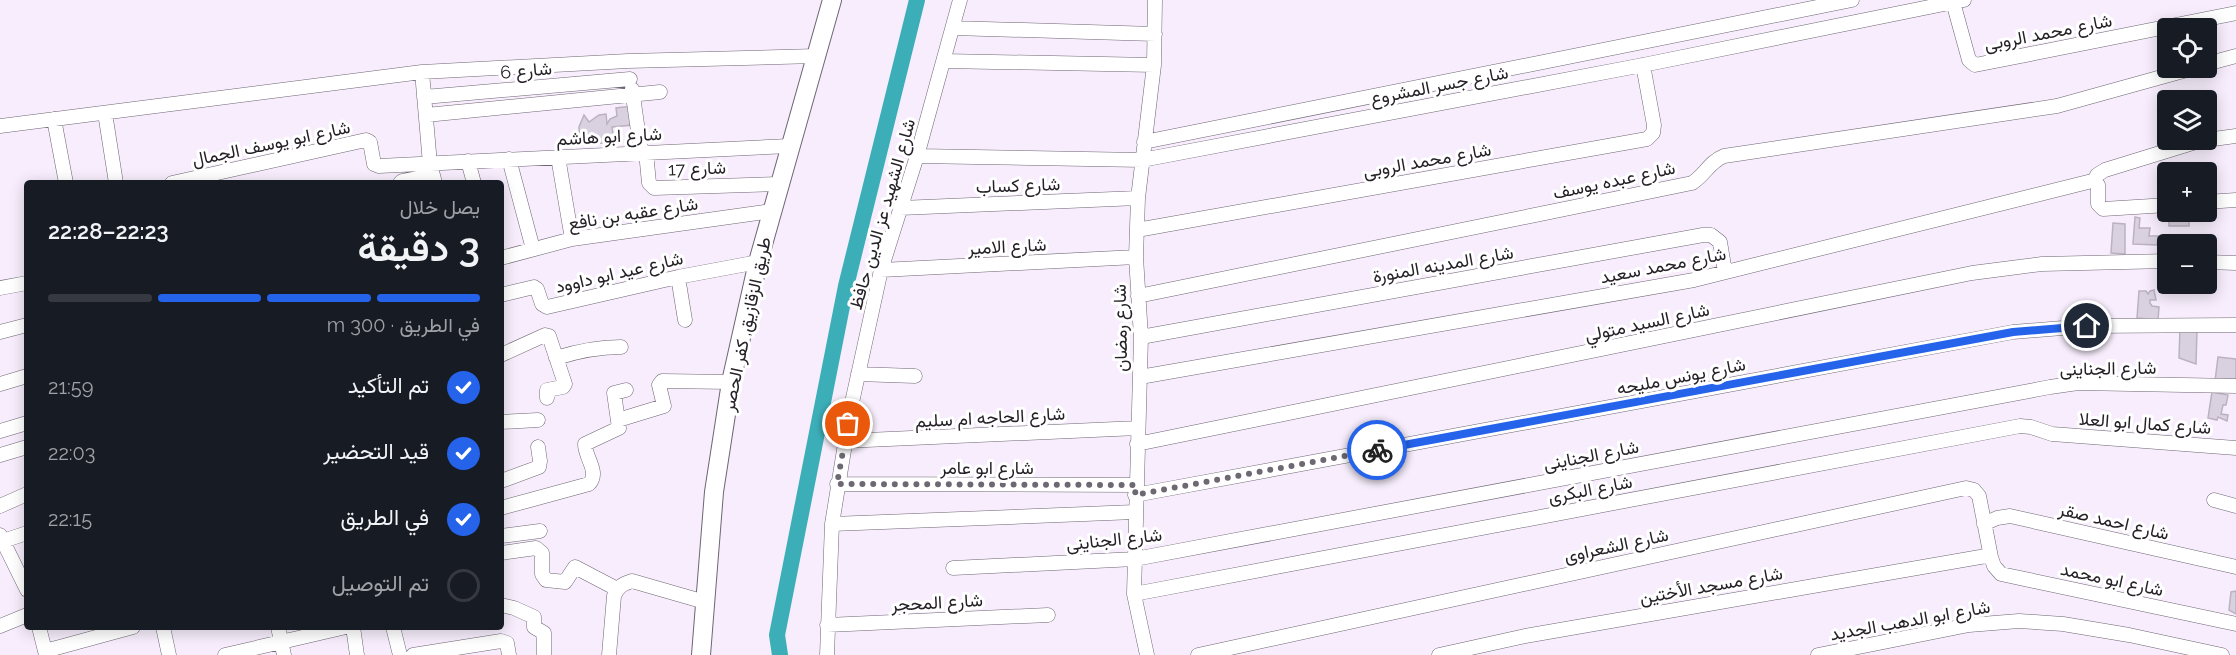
<!DOCTYPE html>
<html lang="ar">
<head>
<meta charset="utf-8">
<style>
  :root { --surface:#171b24; --page:#20242c; --text:#f1f3f6; --muted:#9ea1a6; --line:#363941; --accent:#2563eb }
  body { margin:0; font-family:Raleway,Vazirmatn,sans-serif; background:var(--page); color:var(--text); direction:rtl; height:100vh; display:flex; flex-direction:column; font-size:22px; white-space:nowrap }
  * { box-sizing:border-box; margin:0 }
  p { font-size:20px; color:var(--muted) }
  .icon { flex:none; width:33px; height:33px; fill:none; stroke:currentColor; stroke-width:2; stroke-linecap:round; stroke-linejoin:round }
  .map { position:relative; flex:1; overflow:hidden; direction:ltr }
  .side { position:absolute; left:24px; top:180px; width:480px; height:450px; display:flex; flex-direction:column; background:var(--surface); border-radius:6px; box-shadow:0 3px 15px #0003; direction:rtl }
  .side>* { flex:none }
  .tools { position:absolute; left:2157px; top:18px; display:grid; gap:12px }
  .tools a { display:grid; place-items:center; width:60px; height:60px; border-radius:6px; background:var(--surface); box-shadow:0 3px 15px #0003; font-size:30px }
  .pin { position:absolute; display:grid; place-items:center; width:51px; height:51px; color:#fff; margin:-26px; border:3px solid #fff; border-radius:50%; box-shadow:0 2px 6px #0007 }
  .courier { position:absolute; display:grid; place-items:center; width:60px; height:60px; margin:-30px; border:4px solid #2563eb; border-radius:50%; background:#fff; color:#222; box-shadow:0 2px 8px #0007 }
  .head em { font-style:normal; font-weight:600 }
  .head div { display:flex; flex-direction:column-reverse }
  .head { display:flex; align-items:center; justify-content:space-between; height:102px; padding:0 24px }
  h1 { font-size:39px; font-weight:600; line-height:45px }
  .bar { display:grid; grid-template-columns:repeat(4,1fr); gap:9px 6px; align-content:center; height:72px; padding:0 24px }
  .bar i { height:8px; border-radius:4px; background:var(--line) }
  .bar .active { background:var(--accent) }
  .bar p { grid-column:span 4 }
  ol { padding:0 24px; list-style:none }
  li { display:flex; align-items:center; gap:18px; height:66px }
  li p { margin-inline-start:auto }
  li .icon { padding:6px; border-radius:50%; background:var(--accent); color:#fff; stroke-width:4 }
  li:last-child { color:var(--muted) }
  li i { width:33px; height:33px; border:3px solid var(--line); border-radius:50% }
  .map>svg:first-child { display:block }
  .lines { fill:none; stroke-linecap:round; stroke-linejoin:round }
  .canal { stroke:#3caeb8; stroke-width:16 }
  .building { fill:#dad1e0; stroke:#bbb2c0; stroke-width:1.5 }
  .minor-casing { stroke:#6e6673; stroke-width:15 }
  .secondary-casing { stroke:#6e6673; stroke-width:20 }
  .minor { stroke:#fff; stroke-width:14 }
  .secondary { stroke:#fff; stroke-width:18 }
  .done { stroke:#6e6872; stroke-width:6; stroke-dasharray:0 10.8 }
  .route { stroke:#2563eb; stroke-width:8 }
  .labels { text-anchor:middle; dominant-baseline:central; stroke-width:6; stroke-linejoin:round; paint-order:stroke }
  .street-label { font-size:18px; fill:#252127; stroke:#fff }
</style>
</head>
<body>
<div class="map">
<svg width="2236" height="655" viewBox="0 0 2236 655">
  <rect width="100%" height="100%" fill="#f7edfc"/>
  <g class="lines">
    <!-- canal -->
    <path class="canal" d="M 780,655 L 777,635 L 846,286 L 917,0"/>
  </g>
  <!-- building -->
  <path class="building" d="M 632,106 L 633,125 L 612,127 L 614,142 L 580,145 L 579,127 L 584,115 L 589,122 L 599,115 L 606,114 L 607,124 L 610,119 L 617,116 L 616,108 Z
    M 2169,212 L 2189,212 L 2189,226 L 2169,226 Z
    M 2135,217 L 2140,218 L 2139,228 L 2150,228 L 2149,236 L 2158,236 L 2157,245 L 2133,244 Z
    M 2113,223 L 2125,224 L 2125,254 L 2111,253 Z
    M 2154,290 L 2156,300 L 2150,300 L 2150,303 L 2152,306 L 2159,307 L 2158,320 L 2137,318 L 2139,291 L 2146,291 L 2148,294 L 2150,291 Z
    M 2180,329 L 2197,330 L 2196,364 L 2179,358 Z
    M 2218,357 L 2236,359 L 2236,384 L 2215,381 Z
    M 2212,392 L 2228,395 L 2226,405 L 2223,405 L 2221,414 L 2228,415 L 2227,421 L 2218,417 L 2217,420 L 2208,418 Z
    M 2236,591 L 2236,614 L 2229,610 L 2231,592 Z"/>
  <g class="lines">
    <defs>
      <path id="minor" d="M 1953,2 L 1969,60 L 1975,65 L 2236,13
        M 953,28 L 1155,34
        M 944,61 L 1154,65
        M 2206,64 L 2236,56
        M 422,72 L 430,164 L 435,183
        M 632,89 L 641,152
        M 424,97 L 630,79
        M 105,113 L 116,183
        M 426,115 L 660,92
        M 54,119 L 66,183
        M 0,126 L 422,72 L 628,61 L 816,56
        M 1144,142 L 1852,0
        M 646,152 L 649,183 L 654,188 L 779,184
        M 917,156 L 1142,160 L 1643,65 L 1964,0
        M 558,157 L 572,239
        M 509,159 L 533,249
        M 468,161 L 474,183
        M 2094,182 L 2097,175 L 2105,170 L 2199,141 L 2236,136
        M 172,183 L 366,140 L 370,142 L 374,164 L 379,166 L 790,146
        M 400,183 L 402,181 L 433,175
        M 2206,202 L 2236,200
        M 900,208 L 1138,198
        M 1137,230 L 1647,139 L 1653,133 L 1654,125 L 1643,65
        M 501,258 L 572,239 L 772,211
        M 2206,262 L 2236,263
        M 881,270 L 1136,257
        M 678,277 L 685,320
        M 0,288 L 27,283
        M 501,295 L 534,287 L 537,289 L 542,304 L 547,307 L 678,277 L 758,262
        M 1138,296 L 1692,183 C 1705,175 1709,162 1724,156 L 2057,106 L 2194,68
        M 0,332 L 27,325
        M 1141,337 L 1703,235 L 1711,235 L 1720,242 L 1725,272
        M 501,355 L 545,335 L 549,336 L 565,384 L 563,387 L 547,390 L 547,398
        M 556,358 C 578,351 598,347 621,347
        M 858,374 L 915,376
        M 1140,377 L 1694,280 L 2092,181 L 2098,185 L 2098,204 L 2103,209 L 2168,205
        M 0,384 L 27,376
        M 618,420 L 664,406 L 659,385 L 662,381 L 731,382
        M 501,422 L 538,420
        M 0,431 L 27,423
        M 844,441 L 1138,428
        M 1137,444 L 1972,273 L 2042,264 L 2168,261
        M 0,455 L 27,447
        M 501,481 L 539,467 L 540,461 L 538,447
        M 837,484 L 1136,485
        M 1135,495 L 2013,332 L 2087,326 L 2236,325
        M 2214,500 L 2236,506
        M 0,506 L 27,494
        M 501,508 L 589,484 C 600,472 585,458 585,444 L 619,428 L 614,393 L 626,390
        M 832,524 L 1135,512
        M 1984,524 L 1997,518 L 2010,516 L 2236,567
        M 0,535 L 27,590
        M 501,536 L 540,531
        M 3,541 L 27,533
        M 501,553 L 536,548 L 542,553 L 542,574 L 546,580 L 565,582 L 575,567 L 617,589
        M 953,568 L 1135,559 L 2050,387 L 2078,383 L 2236,386
        M 1134,594 L 2020,426 L 2031,427 L 2052,434 L 2236,448
        M 501,605 L 514,608 L 534,617 L 534,627 L 544,633 L 544,655
        M 827,625 L 1048,615
        M 0,626 L 27,615
        M 39,627 L 46,655
        M 163,627 L 169,655
        M 278,627 L 284,655
        M 353,627 L 357,655
        M 393,627 L 400,655
        M 45,651 L 133,627
        M 225,655 L 346,627
        M 413,655 L 501,641 L 507,643 L 509,655
        M 609,655 L 614,596 C 618,587 622,584 632,581 L 705,602
        M 827,655 L 832,524 L 851,407 L 881,270 L 917,156 L 960,0
        M 1147,655 L 1134,594 L 1141,337 L 1136,257 L 1138,198 L 1154,65 L 1155,0
        M 1198,655 L 1966,488 L 1974,490 L 1979,496 L 1991,557 L 1994,566 L 2001,574 L 2236,624
        M 1439,655 L 1525,636 L 1986,556 L 1991,557
        M 1818,655 L 1969,625 L 2019,621 L 2063,624 L 2129,635 L 2222,655"/>
      <path id="secondary" d="M 701,655 L 714,492 L 731,382 L 758,262 L 832,0"/>
    </defs>
    <!-- minor casing -->
    <use href="#minor" class="minor-casing"/>
    <!-- secondary casing -->
    <use href="#secondary" class="secondary-casing"/>
    <!-- minor -->
    <use href="#minor" class="minor"/>
    <!-- secondary -->
    <use href="#secondary" class="secondary"/>
  </g>
  <g class="lines">
    <!-- done -->
    <path class="done" d="M 848,424 L 837,484 L 1136,485 L 1135,495 L 1377,450"/>
    <!-- route -->
    <path class="route" d="M 1377,450 L 2013,332 L 2087,326"/>
  </g>
  <g class="labels">
    <!-- street labels -->
    <g class="street-label">
      <text transform="translate(2048 32) rotate(-11)">شارع محمد الروبى</text>
      <text transform="translate(526 70) rotate(-5)">شارع 6</text>
      <text transform="translate(1439 85) rotate(-11)">شارع جسر المشروع</text>
      <text transform="translate(609 136) rotate(-3)">شارع ابو هاشم</text>
      <text transform="translate(271 143) rotate(-12)">شارع ابو يوسف الجمال</text>
      <text transform="translate(1427 160) rotate(-10)">شارع محمد الروبى</text>
      <text transform="translate(697 168) rotate(-2)">شارع 17</text>
      <text transform="translate(1614 180) rotate(-12)">شارع عبده يوسف</text>
      <text transform="translate(1018 185) rotate(-2)">شارع كساب</text>
      <text transform="translate(633 213) rotate(-9)">شارع عقبه بن نافع</text>
      <text transform="translate(882 214) rotate(-74)">شارع الشهيد عز الدين حافظ</text>
      <text transform="translate(1007 246) rotate(-3)">شارع الامير</text>
      <text transform="translate(1443 264) rotate(-10)">شارع المدينه المنورة</text>
      <text transform="translate(1663 265) rotate(-11)">شارع محمد سعيد</text>
      <text transform="translate(619 272) rotate(-13)">شارع عيد ابو داوود</text>
      <text transform="translate(1647 322) rotate(-12)">شارع السيد متولي</text>
      <text transform="translate(746 324) rotate(-78)">طريق الزقازيق, كفر الحصر</text>
      <text transform="translate(1120 328) rotate(-91)">شارع رمضان</text>
      <text transform="translate(2108 368) rotate(-1)">شارع الجناينى</text>
      <text transform="translate(1681 376) rotate(-11)">شارع يونس مليحه</text>
      <text transform="translate(990 417) rotate(-3)">شارع الحاجه ام سليم</text>
      <text transform="translate(2145 423) rotate(4)">شارع كمال ابو العلا</text>
      <text transform="translate(1591 455) rotate(-11)">شارع الجناينى</text>
      <text x="987" y="467">شارع ابو عامر</text>
      <text transform="translate(1590 489) rotate(-11)">شارع البكرى</text>
      <text transform="translate(2114 521) rotate(13)">شارع احمد صقر</text>
      <text transform="translate(1114 539) rotate(-6)">شارع الجناينى</text>
      <text transform="translate(1616 545) rotate(-12)">شارع الشعراوى</text>
      <text transform="translate(2112 579) rotate(12)">شارع ابو محمد</text>
      <text transform="translate(1711 585) rotate(-10)">شارع مسجد الأختين</text>
      <text transform="translate(937 602) rotate(-3)">شارع المحجر</text>
      <text transform="translate(1910 620) rotate(-10)">شارع ابو الدهب الجديد</text>
    </g>
  </g>
</svg>
<div class="tools">
<a><svg class="icon" aria-label="locate" viewBox="0 0 24 24"><circle cx="12" cy="12" r="6"/><path d="M12 2v4M12 18v4M2 12h4M18 12h4"/></svg></a>
<a><svg class="icon" aria-label="layers" viewBox="0 0 24 24"><path d="M12 4l9 5-9 5-9-5zM3 14l9 5 9-5"/></svg></a>
<a>+</a>
<a>−</a>
</div>
<div class="pin" style="left:848px;top:424px;background:#ea580c"><svg class="icon" aria-label="bag" viewBox="0 0 24 24"><path d="M5 8h14l-1 12H6zM9 8a3 3 0 0 1 6 0"/></svg></div>
<div class="pin" style="left:2087px;top:326px;background:#1f2937"><svg class="icon" aria-label="home" viewBox="0 0 24 24"><path d="M3 11l9-7 9 7M6 9v11h12V9"/></svg></div>
<div class="courier" style="left:1377px;top:450px"><svg class="icon" aria-label="bike" viewBox="0 0 24 24"><circle cx="6" cy="16" r="4"/><circle cx="18" cy="16" r="4"/><path d="M6 16l4-8h5l3 8M10 8l3 8H6M13 5h3"/></svg></div>
<section class="side">
<div class="head"><div><h1>3 دقيقة</h1><p>يصل خلال</p></div><em>22:23–22:28</em></div>
<div class="bar"><i class="active"></i><i class="active"></i><i class="active"></i><i></i><p>في الطريق · 300 m</p></div>
<ol>
<li><svg class="icon" aria-label="check" viewBox="0 0 24 24"><path d="M5 12l5 5 9-10"/></svg>تم التأكيد<p>21:59</p></li>
<li><svg class="icon" aria-label="check" viewBox="0 0 24 24"><path d="M5 12l5 5 9-10"/></svg>قيد التحضير<p>22:03</p></li>
<li><svg class="icon" aria-label="check" viewBox="0 0 24 24"><path d="M5 12l5 5 9-10"/></svg>في الطريق<p>22:15</p></li>
<li><i></i>تم التوصيل</li>
</ol>
</section>
</div>
</body>
</html>
